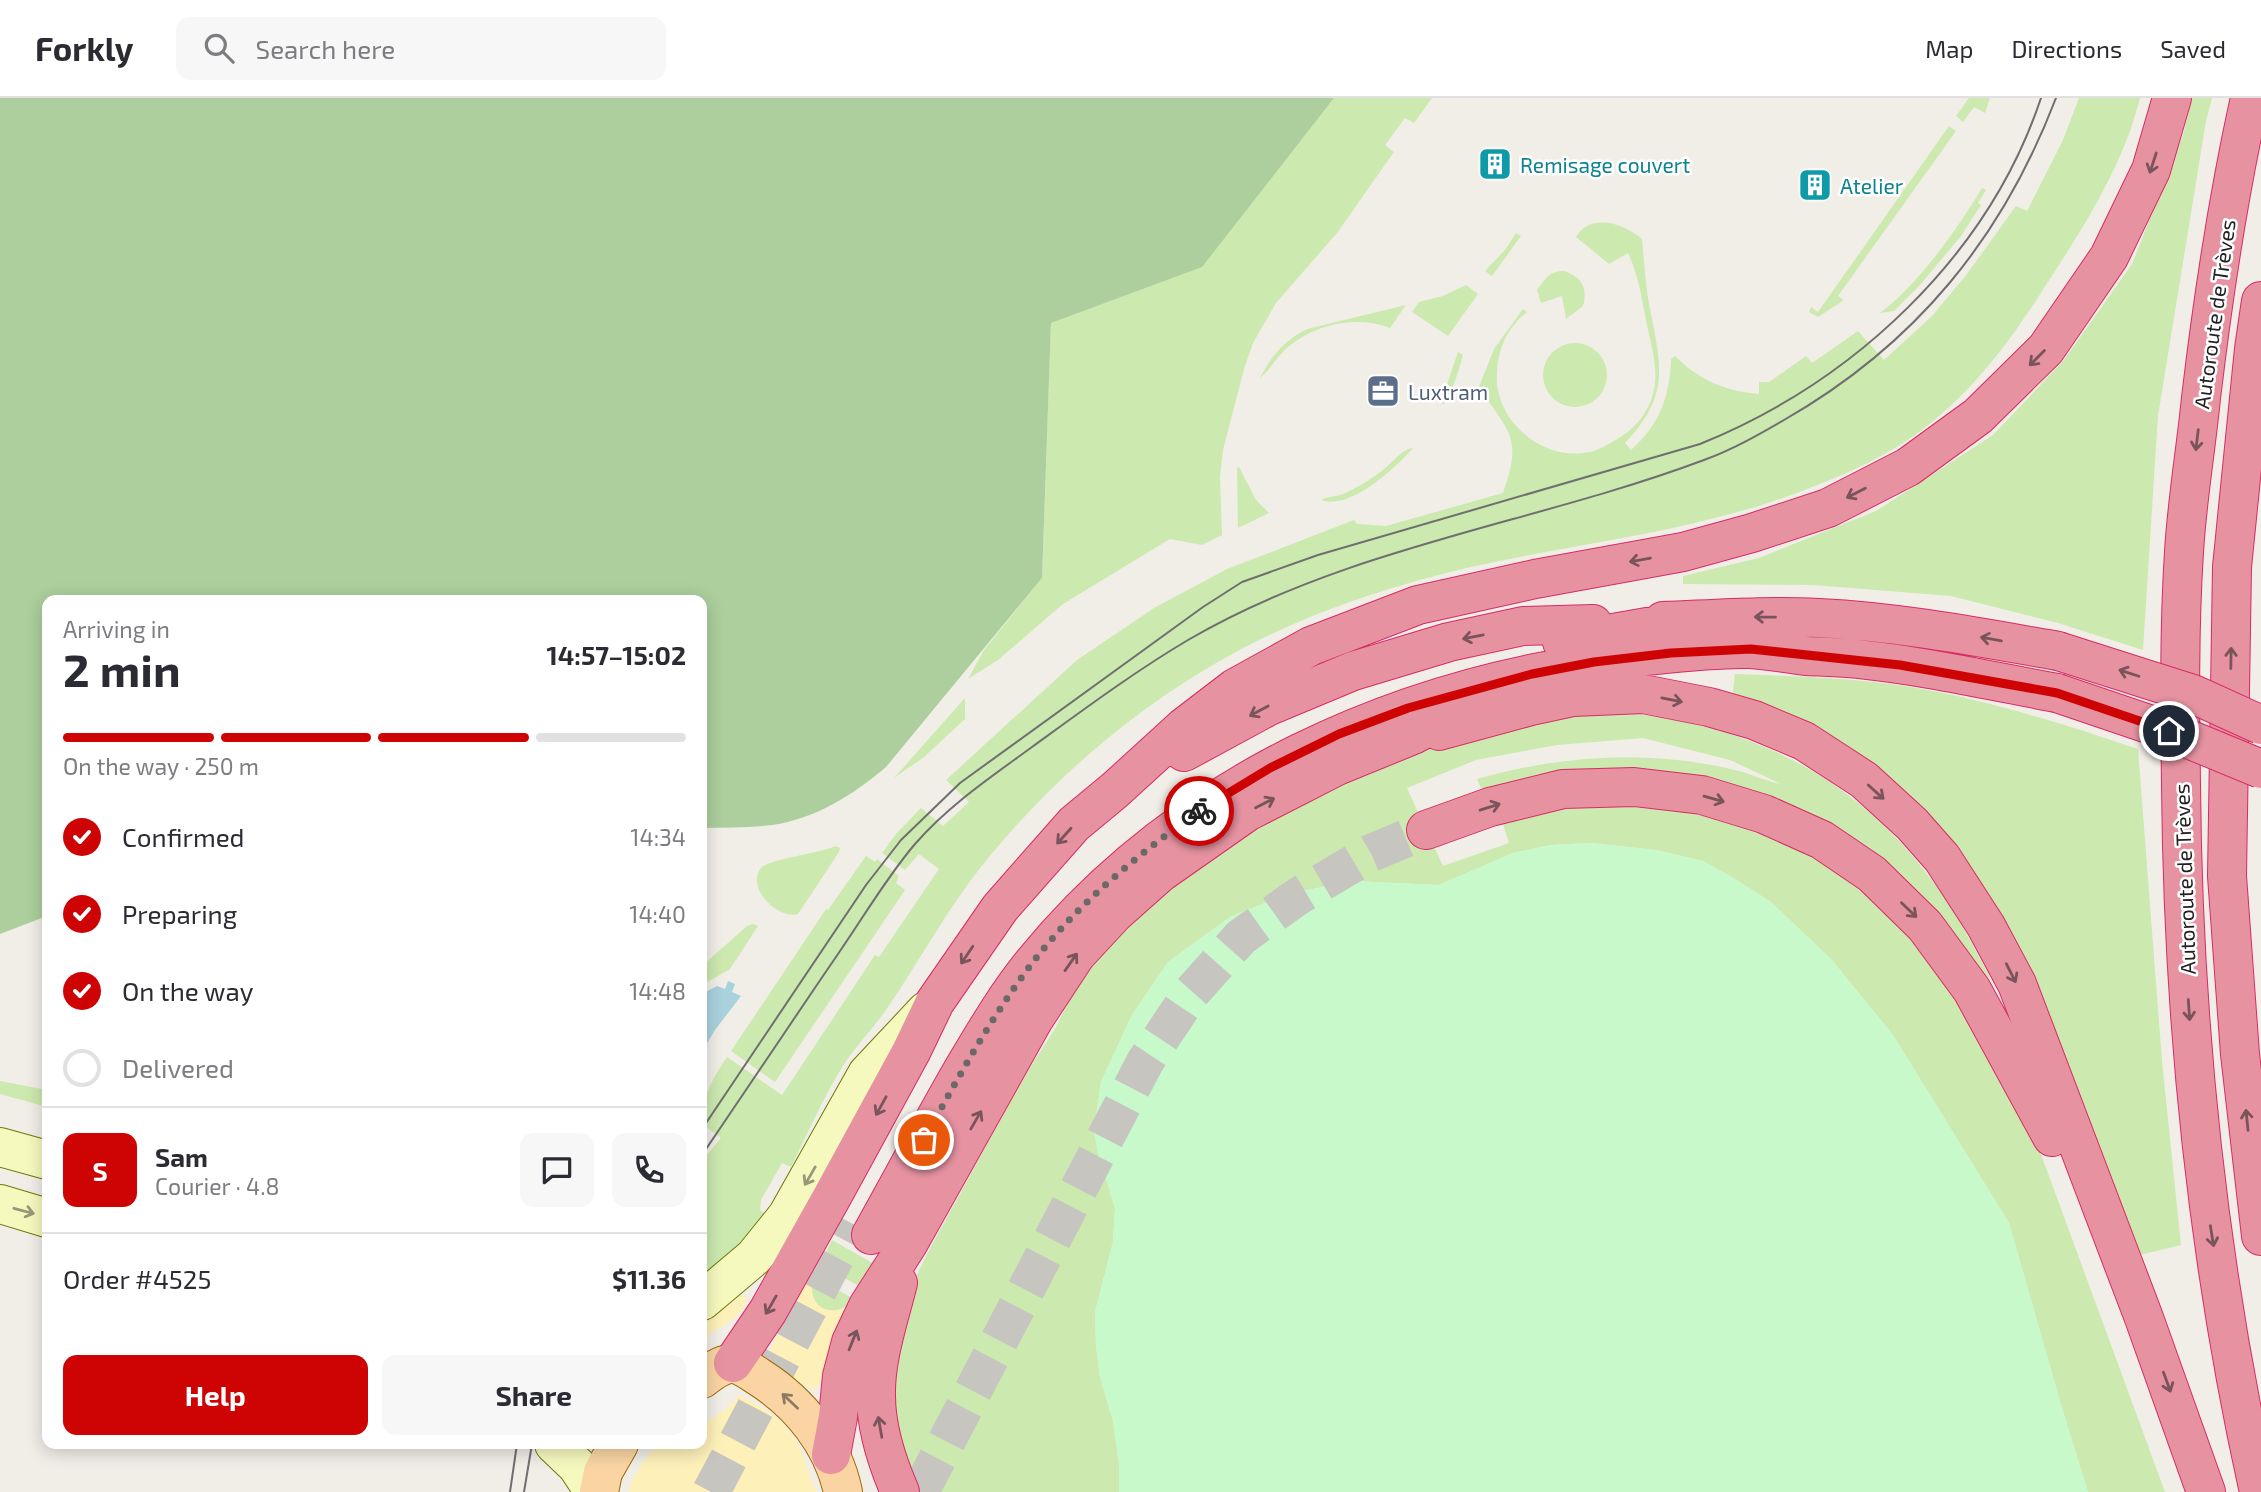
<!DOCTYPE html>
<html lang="en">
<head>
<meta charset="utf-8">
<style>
  :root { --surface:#fff; --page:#f7f7f7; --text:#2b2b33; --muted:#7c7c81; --line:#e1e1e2; --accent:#ce0404 }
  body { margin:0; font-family:"Exo 2",sans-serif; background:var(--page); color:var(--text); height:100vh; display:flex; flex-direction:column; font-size:26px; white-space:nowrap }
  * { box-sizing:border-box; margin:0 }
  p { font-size:23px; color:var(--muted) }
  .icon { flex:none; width:38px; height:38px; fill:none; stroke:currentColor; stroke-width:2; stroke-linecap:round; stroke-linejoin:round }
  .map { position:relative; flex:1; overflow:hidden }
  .details { position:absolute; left:42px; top:497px; width:665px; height:854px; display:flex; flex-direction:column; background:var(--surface); border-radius:14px; box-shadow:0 4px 18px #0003 }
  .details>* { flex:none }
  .pin { position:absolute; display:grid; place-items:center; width:60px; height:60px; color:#fff; margin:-30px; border:4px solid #fff; border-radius:50%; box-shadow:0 2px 7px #0007 }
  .courier { position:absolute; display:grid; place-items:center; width:70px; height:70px; margin:-35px; border:5px solid #ce0404; border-radius:50%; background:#fff; color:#222; box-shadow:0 2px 9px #0007 }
  .head em { font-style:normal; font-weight:700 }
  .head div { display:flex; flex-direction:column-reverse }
  .head { display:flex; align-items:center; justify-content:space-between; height:119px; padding:0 21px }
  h1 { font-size:46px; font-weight:700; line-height:52px }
  .bar { display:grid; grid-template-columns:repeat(4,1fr); gap:10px 7px; align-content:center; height:84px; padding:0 21px }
  .bar i { height:9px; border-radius:5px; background:var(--line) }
  .bar .active { background:var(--accent) }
  .bar p { grid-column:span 4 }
  .line { display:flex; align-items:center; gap:18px; padding:0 21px; border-top:2px solid var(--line) }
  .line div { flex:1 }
  .round { display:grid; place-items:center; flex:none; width:74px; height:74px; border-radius:14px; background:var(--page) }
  ol { padding:0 21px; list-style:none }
  li { display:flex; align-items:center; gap:21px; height:77px }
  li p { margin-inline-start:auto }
  li .icon { padding:7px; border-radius:50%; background:var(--accent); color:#fff; stroke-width:4 }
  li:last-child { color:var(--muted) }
  li i { width:38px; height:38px; border:4px solid var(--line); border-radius:50% }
  .action { display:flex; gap:14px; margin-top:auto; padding:14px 21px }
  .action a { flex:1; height:80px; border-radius:14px; background:var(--accent); color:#fff; font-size:28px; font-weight:700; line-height:80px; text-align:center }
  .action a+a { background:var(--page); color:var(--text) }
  header { display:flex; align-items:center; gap:42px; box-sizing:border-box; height:98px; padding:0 35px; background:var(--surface); border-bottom:2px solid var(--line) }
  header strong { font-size:33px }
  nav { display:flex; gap:38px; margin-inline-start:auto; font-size:24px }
  .search { width:490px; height:63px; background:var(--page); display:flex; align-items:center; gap:18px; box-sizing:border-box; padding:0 24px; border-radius:14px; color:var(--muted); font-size:26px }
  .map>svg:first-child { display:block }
  .grass { fill:#cce9af }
  .forest { fill:#accf9d }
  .sand { fill:#fef0b9 }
  .park { fill:#c7f9cb }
  .water { fill:#a9d2dd }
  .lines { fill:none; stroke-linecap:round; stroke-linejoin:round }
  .highway-tunnel { stroke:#c7c5c0; stroke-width:38; stroke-dasharray:38 19; stroke-linecap:butt }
  .secondary-casing { stroke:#6c7907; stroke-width:40 }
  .primary-casing { stroke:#9b6903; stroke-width:40 }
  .highway-casing { stroke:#d82b66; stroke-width:40 }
  .secondary { stroke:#f6f9be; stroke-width:38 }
  .primary { stroke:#fad5a3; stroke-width:38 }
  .highway { stroke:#e692a1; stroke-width:38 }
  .tram { stroke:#6f6f6f; stroke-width:2 }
  .highway-bridge-casing { stroke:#d82b66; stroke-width:40; stroke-linecap:butt }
  .highway-bridge { stroke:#e692a1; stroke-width:38 }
  .oneway { stroke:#7a545b }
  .oneway2 { stroke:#969877 }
  .oneway3 { stroke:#8e7b62 }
  .done { stroke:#6a6967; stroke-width:7; stroke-dasharray:0 12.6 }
  .route { stroke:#ce0404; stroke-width:9 }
  .labels { text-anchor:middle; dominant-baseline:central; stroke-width:5; stroke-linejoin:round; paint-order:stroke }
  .culture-label { font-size:21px; fill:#0d838f; stroke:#fff; text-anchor:start }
  .street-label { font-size:21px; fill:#212121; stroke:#fff }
  .service-label { font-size:21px; fill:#4e5e75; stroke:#fff; text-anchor:start }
</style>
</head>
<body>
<header>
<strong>Forkly</strong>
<div class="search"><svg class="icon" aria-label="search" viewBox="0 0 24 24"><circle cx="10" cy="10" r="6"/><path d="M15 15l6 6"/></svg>Search here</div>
<nav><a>Map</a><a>Directions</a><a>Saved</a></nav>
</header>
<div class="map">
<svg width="2261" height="1394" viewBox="0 0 2261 1394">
  <rect width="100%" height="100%" fill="#f1eee8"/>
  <!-- grass -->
  <path class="grass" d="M 1334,0 L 1432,0 L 1414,25 L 1405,20 L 1385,47 L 1394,54 L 1337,135 L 1276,205 L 1253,245 L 1244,271 L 1223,352 L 1220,379 L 1222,437 L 1202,447 L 1170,441 L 1063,506 L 998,562 L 968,581 L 984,552 L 1042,480 L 1051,225 L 1201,169 Z
    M 1969,0 L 1990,0 L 1985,15 L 1974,9 L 1963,24 L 1956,18 Z
    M 2079,0 L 2140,0 C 2123,68 2084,129 2046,187 C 2010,244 1970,298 1915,337 C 1885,358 1851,374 1817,387 C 1706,433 1587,443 1471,469 C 1397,486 1323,510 1255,544 C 1150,597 1055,676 981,769 C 947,812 921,860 890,906 C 875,929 855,948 841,971 C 822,1002 807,1037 791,1069 L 782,1065 L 761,1102 L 760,1112 L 766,1116 L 751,1137 L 702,1181 L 702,1053 L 707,1057 L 721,1040 L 702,1026 C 702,999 712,981 727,959 L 782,997 L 875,857 L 879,859 L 939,771 L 919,756 L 905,772 L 882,755 L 896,736 L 921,710 L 943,728 L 969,704 L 946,682 L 1077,562 L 1154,510 L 1227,471 L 1354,422 L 1357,426 L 1386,428 L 1503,395 C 1523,338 1509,335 1479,289 L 1494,251 L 1523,211 L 1527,214 C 1508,229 1498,250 1497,274 C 1493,320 1539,361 1584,355 C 1599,353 1609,346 1622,338 C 1640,327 1653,306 1655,285 C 1657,266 1651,246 1647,227 C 1642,202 1639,178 1628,155 L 1609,166 L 1576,139 C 1591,114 1625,126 1642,141 C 1644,160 1645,181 1648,200 C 1659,262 1674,294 1625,345 L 1631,352 C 1659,327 1670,299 1671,261 L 1675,258 C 1699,282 1725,293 1759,296 L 1759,284 L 1769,284 L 1806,258 L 1812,265 L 1858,233 L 1884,262 L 1932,218 L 1967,176 L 2016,108 L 2027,113 L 2063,42 Z
    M 2192,0 L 2212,0 L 2206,23 L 2158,318 L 2143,552 L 2058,525 L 1951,498 L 1813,487 L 1683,486 L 1683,478 L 1759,460 L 1876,413 L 1993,337 L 2064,262 L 2132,166 L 2183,37 Z
    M 1949,28 L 1956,33 L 1838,198 L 1844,202 L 1818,219 L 1809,214 L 1811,209 L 1818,214 Z
    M 1982,90 L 1986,92 L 1978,105 L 1981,107 L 1961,138 L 1920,187 L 1894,213 L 1880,215 C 1918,187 1958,130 1982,90 Z
    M 1516,135 L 1521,138 L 1492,178 L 1485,173 L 1505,152 Z
    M 1564,173 C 1582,179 1588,190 1583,208 L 1566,221 L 1562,198 L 1541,205 L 1537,192 C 1545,181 1549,173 1564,173 Z
    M 1466,187 L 1478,196 L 1448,238 L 1412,214 L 1419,204 L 1443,198 Z
    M 1406,207 L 1390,230 C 1354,216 1308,228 1282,255 C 1274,263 1268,274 1260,280 C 1271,258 1285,242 1307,231 Z
    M1543 277a32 32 0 1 1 64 0a32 32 0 1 1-64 0Z
    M 1458,254 L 1463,257 C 1458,274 1453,294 1443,307 L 1442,301 Z
    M 1413,350 C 1396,370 1349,413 1321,402 C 1328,398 1335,399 1343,396 C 1356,390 1370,382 1382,373 C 1391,366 1402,351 1413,350 Z
    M 1239,369 L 1256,402 L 1269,415 L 1238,430 L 1237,370 Z
    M 1735,576 C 1794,578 1853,580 1911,589 C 1988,602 2064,626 2138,651 L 2162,963 L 2181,1147 L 2132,1159 L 1966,780 L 1732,601 Z
    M 965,600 L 965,621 L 924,659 L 894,680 Z
    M 1586,612 C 1734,617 1856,672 1942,796 C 1960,822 1975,851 1990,879 L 1984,882 C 1962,852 1941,821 1914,795 C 1800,685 1631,650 1482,693 L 1477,681 C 1562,657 1649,651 1735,672 C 1751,676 1766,683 1781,686 L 1730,662 L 1643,640 L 1557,647 L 1476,662 L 1407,690 L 1443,768 L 1509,745 L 1501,720 L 1542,709 L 1576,706 L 1641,705 L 1688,710 L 1750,727 L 1789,744 L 1846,776 L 1891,814 L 1935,863 L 1987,946 L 2038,1048 L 2165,1394 L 2088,1394 L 2061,1307 L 2009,1125 L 1893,937 L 1831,861 L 1771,804 L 1735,781 L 1703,763 L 1656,752 L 1590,745 L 1551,747 L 1513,755 L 1439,787 L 1352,783 L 1288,796 L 1230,819 L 1168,864 L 1132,917 L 1101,984 L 1094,1034 L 1099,1058 L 1115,1110 L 1113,1144 L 1095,1214 L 1096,1247 L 1100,1279 L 1113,1323 L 1119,1366 L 1119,1394 L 915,1394 C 908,1378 901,1362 897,1345 C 887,1303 889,1250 904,1208 C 920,1163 947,1122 969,1079 C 990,1041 1011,1001 1034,963 C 1040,953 1047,944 1053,934 C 1066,911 1076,885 1092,864 C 1108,844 1127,827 1145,810 C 1257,707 1434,625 1586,612 Z
    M 836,748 L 840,750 L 839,754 L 798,816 C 778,822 745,789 761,770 C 769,761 820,755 836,748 Z
    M 866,758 L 875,764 L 877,761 L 899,778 L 896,785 L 905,792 L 775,984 L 731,953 L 826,811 L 828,812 Z
    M 753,826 L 758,828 L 730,871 L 702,887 L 702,868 L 747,828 Z
    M 0,983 L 47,992 L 47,1009 L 0,996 Z
    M 832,1142 L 874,1166 L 861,1189 L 820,1167 Z
    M 814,1179 L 854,1201 C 834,1225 804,1209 814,1179 Z"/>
  <!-- forest -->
  <path class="forest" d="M 0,0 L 1334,0 L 1202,169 L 1051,225 L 1042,480 L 886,669 C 853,697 815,721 772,727 C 749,730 725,729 702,730 L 702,502 L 47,502 L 47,818 L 0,836 Z"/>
  <!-- sand -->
  <path class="sand" d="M 810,1177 L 814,1179 C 805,1204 825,1221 849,1208 L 820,1286 L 814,1292 C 807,1290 772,1265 768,1259 L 771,1249 Z
    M 740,1197 L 744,1197 L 747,1200 C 744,1219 717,1232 702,1240 L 702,1224 Z
    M 740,1297 C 769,1312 790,1325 803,1357 C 808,1370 810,1382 817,1394 L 629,1394 C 631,1381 648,1350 663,1346 C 674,1343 690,1346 702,1346 L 702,1326 L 724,1313 Z"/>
  <!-- park -->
  <path class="park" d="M 1590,745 L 1656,752 L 1703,763 L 1735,781 L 1771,804 L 1831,861 L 1893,937 L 2009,1125 L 2061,1307 L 2088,1394 L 1119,1394 L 1119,1366 L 1113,1323 L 1100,1279 L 1096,1247 L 1095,1214 L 1113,1144 L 1115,1110 L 1099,1058 L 1094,1034 L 1101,984 L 1132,917 L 1168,864 L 1230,819 L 1288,796 L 1352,783 L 1439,787 L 1513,755 L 1551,747 Z"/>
  <!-- water -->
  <path class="water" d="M 728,883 L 735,886 L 732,894 L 741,898 L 715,932 L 702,954 L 702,896 L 717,888 L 725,891 Z"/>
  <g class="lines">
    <!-- highway-tunnel -->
    <path class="highway-tunnel" d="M 711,1394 L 853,1126
      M 920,1394 L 1145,964 L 1191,895 L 1241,839 L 1297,799 L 1371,755 L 1426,732"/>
    <defs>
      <path id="secondary" d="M 0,1049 L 47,1062
        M 0,1106 L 47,1120
        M 702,1203 L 754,1159 L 787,1118 L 867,976 L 926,913
        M 554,1346 L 577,1368 L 594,1394"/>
      <path id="primary" d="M 702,1281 C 710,1275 719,1267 730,1266 C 740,1265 751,1274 759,1279 C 800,1305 833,1346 843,1394
        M 599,1394 L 603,1374 L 619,1346"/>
      <path id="highway" d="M 2250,0 C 2228,99 2213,199 2201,300 C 2196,351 2187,402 2184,454 C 2179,531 2180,610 2181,687 C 2183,926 2207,1161 2259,1394
        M 2261,203 L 2254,251 L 2232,469 L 2227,778 L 2240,956 L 2261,1138
        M 1663,523 C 1715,521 1767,517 1819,520 C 1900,524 1978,539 2058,553
        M 1562,544 L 1687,522
        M 1439,633 L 1531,608 L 1573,599 L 1643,596 L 1709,609 L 1754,622 L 1804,643 L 1864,682 L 1912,726 L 1942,760 L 1986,828 L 2017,886 L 2144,1220 L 2206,1394
        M 1184,654 L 1269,608 L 1353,573 L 1449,544 L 1523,528 L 1593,526
        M 1426,732 L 1490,709 L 1563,691 L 1634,689 L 1702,697 L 1764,716 L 1822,742 L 1872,776 L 1925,828 L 1972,892 L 2052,1039
        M 871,1137 C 901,1083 931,1027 962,973 C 984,936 1006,898 1033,865 C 1180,684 1400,587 1628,560 C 1668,556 1710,550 1750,551 C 1769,552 1788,556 1807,558 C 1824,559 1841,559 1858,561 C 1925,568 1991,583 2057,595
        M 898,1185 C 889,1221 875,1261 876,1298 C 876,1331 887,1364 900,1394
        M 733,1265 L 768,1213 L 833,1097 L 911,954 L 935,904 L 1000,810 L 1074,726 L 1115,692 L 1184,629 L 1235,590 L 1311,548 L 1418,507 L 1535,481 L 1683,454 L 1752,435 L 1828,410 L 1908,369 L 1978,318 L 2046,251 L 2109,159 L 2151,72 L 2172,0
        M 831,1357 L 838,1319 L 842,1278 L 851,1244 L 868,1208 L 908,1146 L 1034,921 L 1076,857 L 1115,815 L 1160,775 L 1247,714 L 1337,668 L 1413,637 L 1451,617 L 1465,613"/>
    </defs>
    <!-- secondary casing -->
    <use href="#secondary" class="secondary-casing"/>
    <!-- primary casing -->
    <use href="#primary" class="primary-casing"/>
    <!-- highway casing -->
    <use href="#highway" class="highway-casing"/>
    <!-- secondary -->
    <use href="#secondary" class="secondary"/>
    <!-- primary -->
    <use href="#primary" class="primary"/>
    <!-- highway -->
    <use href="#highway" class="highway"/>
    <!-- tram -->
    <path class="tram" d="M 702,1031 L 866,787 L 901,742 L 960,685 L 1203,509 L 1242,484 L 1318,457 L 1700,346 C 1853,284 1988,159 2041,0
      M 702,1057 C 747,991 792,923 838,856 C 863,820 886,780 915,746 C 949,707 991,679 1032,649 C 1083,612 1134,574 1188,542 C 1347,449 1533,426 1704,362 C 1732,352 1758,337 1784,322 C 1915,247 2002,141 2056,0
      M 510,1394 L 517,1346
      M 524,1394 L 532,1346"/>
    <defs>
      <path id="highway-bridge" d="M 2058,553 L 2193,596 L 2261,627
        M 2057,595 L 2169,633 L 2261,671"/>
    </defs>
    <!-- highway-bridge casing -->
    <use href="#highway-bridge" class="highway-bridge-casing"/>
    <!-- highway-bridge -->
    <use href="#highway-bridge" class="highway-bridge"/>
  </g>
  <!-- one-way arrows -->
  <defs><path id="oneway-shaft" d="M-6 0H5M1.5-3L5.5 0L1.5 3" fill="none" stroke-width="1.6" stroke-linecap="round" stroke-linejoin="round" transform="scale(1.75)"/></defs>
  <g class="oneway">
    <use href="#oneway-shaft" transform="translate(2153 65) rotate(108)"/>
    <use href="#oneway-shaft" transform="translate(2037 260) rotate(135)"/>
    <use href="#oneway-shaft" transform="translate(2197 342) rotate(97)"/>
    <use href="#oneway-shaft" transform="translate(1856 395) rotate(153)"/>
    <use href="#oneway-shaft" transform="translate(1640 462) rotate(170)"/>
    <use href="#oneway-shaft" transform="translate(1765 519) rotate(-179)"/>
    <use href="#oneway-shaft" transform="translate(1473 539) rotate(169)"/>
    <use href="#oneway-shaft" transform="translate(1991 541) rotate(-170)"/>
    <use href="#oneway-shaft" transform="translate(2231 560) rotate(-89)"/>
    <use href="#oneway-shaft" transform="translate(2129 575) rotate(-162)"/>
    <use href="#oneway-shaft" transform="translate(1672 602) rotate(11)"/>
    <use href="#oneway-shaft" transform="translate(1259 613) rotate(152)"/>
    <use href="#oneway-shaft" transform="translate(1876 694) rotate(42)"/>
    <use href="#oneway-shaft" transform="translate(1714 701) rotate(16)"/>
    <use href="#oneway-shaft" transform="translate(1265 705) rotate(-27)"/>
    <use href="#oneway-shaft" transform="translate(1490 709) rotate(-17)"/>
    <use href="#oneway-shaft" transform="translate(1064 738) rotate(132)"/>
    <use href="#oneway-shaft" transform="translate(1909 812) rotate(44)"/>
    <use href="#oneway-shaft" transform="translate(967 857) rotate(124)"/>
    <use href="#oneway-shaft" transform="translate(1071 864) rotate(-55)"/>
    <use href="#oneway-shaft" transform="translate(2011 875) rotate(63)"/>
    <use href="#oneway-shaft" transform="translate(2189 912) rotate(86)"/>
    <use href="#oneway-shaft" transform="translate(881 1008) rotate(119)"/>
    <use href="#oneway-shaft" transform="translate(976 1022) rotate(-60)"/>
    <use href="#oneway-shaft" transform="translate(2247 1022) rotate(-96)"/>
    <use href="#oneway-shaft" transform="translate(2212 1138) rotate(81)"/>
    <use href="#oneway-shaft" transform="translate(771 1207) rotate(120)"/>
    <use href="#oneway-shaft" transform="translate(853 1242) rotate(-68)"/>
    <use href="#oneway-shaft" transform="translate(2167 1284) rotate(70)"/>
    <use href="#oneway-shaft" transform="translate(880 1329) rotate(-100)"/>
  </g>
  <g class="oneway2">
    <use href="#oneway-shaft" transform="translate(810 1078) rotate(120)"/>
    <use href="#oneway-shaft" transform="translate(24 1113) rotate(15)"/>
  </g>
  <use class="oneway3" href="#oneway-shaft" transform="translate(790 1303) rotate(-137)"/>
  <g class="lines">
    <!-- done -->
    <path class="done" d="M 924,1042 C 956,983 989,923 1030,868 C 1076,807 1137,757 1199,713"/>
    <!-- route -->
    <path class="route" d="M 1199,713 L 1270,670 L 1339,636 L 1408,610 L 1532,576 L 1594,564 L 1671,555 L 1751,551 L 1900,567 L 2057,595 L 2169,633"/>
  </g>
  <!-- icons -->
  <defs>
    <symbol id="building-square" viewBox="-11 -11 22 22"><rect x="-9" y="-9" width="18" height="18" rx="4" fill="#0f9aa8" stroke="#fff"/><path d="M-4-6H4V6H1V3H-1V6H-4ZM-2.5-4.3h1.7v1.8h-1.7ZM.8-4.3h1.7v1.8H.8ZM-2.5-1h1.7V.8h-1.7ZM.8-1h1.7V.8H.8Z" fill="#fff"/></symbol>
    <symbol id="office-square" viewBox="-11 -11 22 22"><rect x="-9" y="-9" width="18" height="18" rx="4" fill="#5c6f8a" stroke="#fff"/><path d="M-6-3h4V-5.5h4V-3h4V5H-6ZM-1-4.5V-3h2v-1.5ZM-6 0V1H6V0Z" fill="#fff"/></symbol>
  </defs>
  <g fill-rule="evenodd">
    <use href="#building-square" x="1476" y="47" width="38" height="38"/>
    <use href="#building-square" x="1796" y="68" width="38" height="38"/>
    <use href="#office-square" x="1364" y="274" width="38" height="38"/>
  </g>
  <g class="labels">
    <!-- culture labels -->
    <g class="culture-label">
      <text x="1520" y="66">Remisage couvert</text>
      <text x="1840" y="87">Atelier</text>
    </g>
    <!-- street labels -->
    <g class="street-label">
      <text transform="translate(2214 216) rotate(-82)">Autoroute de Trèves</text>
      <text transform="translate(2184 781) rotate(-92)">Autoroute de Trèves</text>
    </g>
    <!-- service labels -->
    <g class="service-label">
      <text x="1408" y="293">Luxtram</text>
    </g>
  </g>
</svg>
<div class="pin" style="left:924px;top:1042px;background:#ea580c"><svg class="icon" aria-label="bag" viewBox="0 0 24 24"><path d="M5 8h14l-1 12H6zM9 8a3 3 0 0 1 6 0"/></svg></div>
<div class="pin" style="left:2169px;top:633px;background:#1f2937"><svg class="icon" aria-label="home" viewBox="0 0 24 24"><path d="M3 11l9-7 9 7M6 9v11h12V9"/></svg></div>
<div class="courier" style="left:1199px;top:713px"><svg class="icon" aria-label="bike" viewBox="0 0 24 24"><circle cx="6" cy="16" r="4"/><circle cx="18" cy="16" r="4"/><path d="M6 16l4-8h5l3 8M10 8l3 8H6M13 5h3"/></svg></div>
<section class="details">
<div class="head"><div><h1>2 min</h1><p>Arriving in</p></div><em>14:57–15:02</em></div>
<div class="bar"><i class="active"></i><i class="active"></i><i class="active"></i><i></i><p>On the way · 250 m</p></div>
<ol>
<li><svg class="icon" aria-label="check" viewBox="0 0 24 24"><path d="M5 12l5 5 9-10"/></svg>Confirmed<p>14:34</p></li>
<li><svg class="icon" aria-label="check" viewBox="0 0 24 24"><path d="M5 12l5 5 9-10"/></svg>Preparing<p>14:40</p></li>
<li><svg class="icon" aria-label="check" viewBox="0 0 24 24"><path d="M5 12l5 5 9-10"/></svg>On the way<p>14:48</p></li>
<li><i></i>Delivered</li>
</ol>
<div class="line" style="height:126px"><b class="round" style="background:var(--accent);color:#fff">S</b><div><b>Sam</b><p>Courier · 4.8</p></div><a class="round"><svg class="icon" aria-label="chat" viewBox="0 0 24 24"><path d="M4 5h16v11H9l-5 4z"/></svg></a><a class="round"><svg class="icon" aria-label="phone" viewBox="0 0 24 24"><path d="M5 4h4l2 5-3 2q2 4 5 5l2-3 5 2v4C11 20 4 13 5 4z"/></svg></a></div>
<div class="line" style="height:91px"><div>Order #4525</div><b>$11.36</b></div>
<div class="action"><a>Help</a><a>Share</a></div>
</section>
</div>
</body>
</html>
